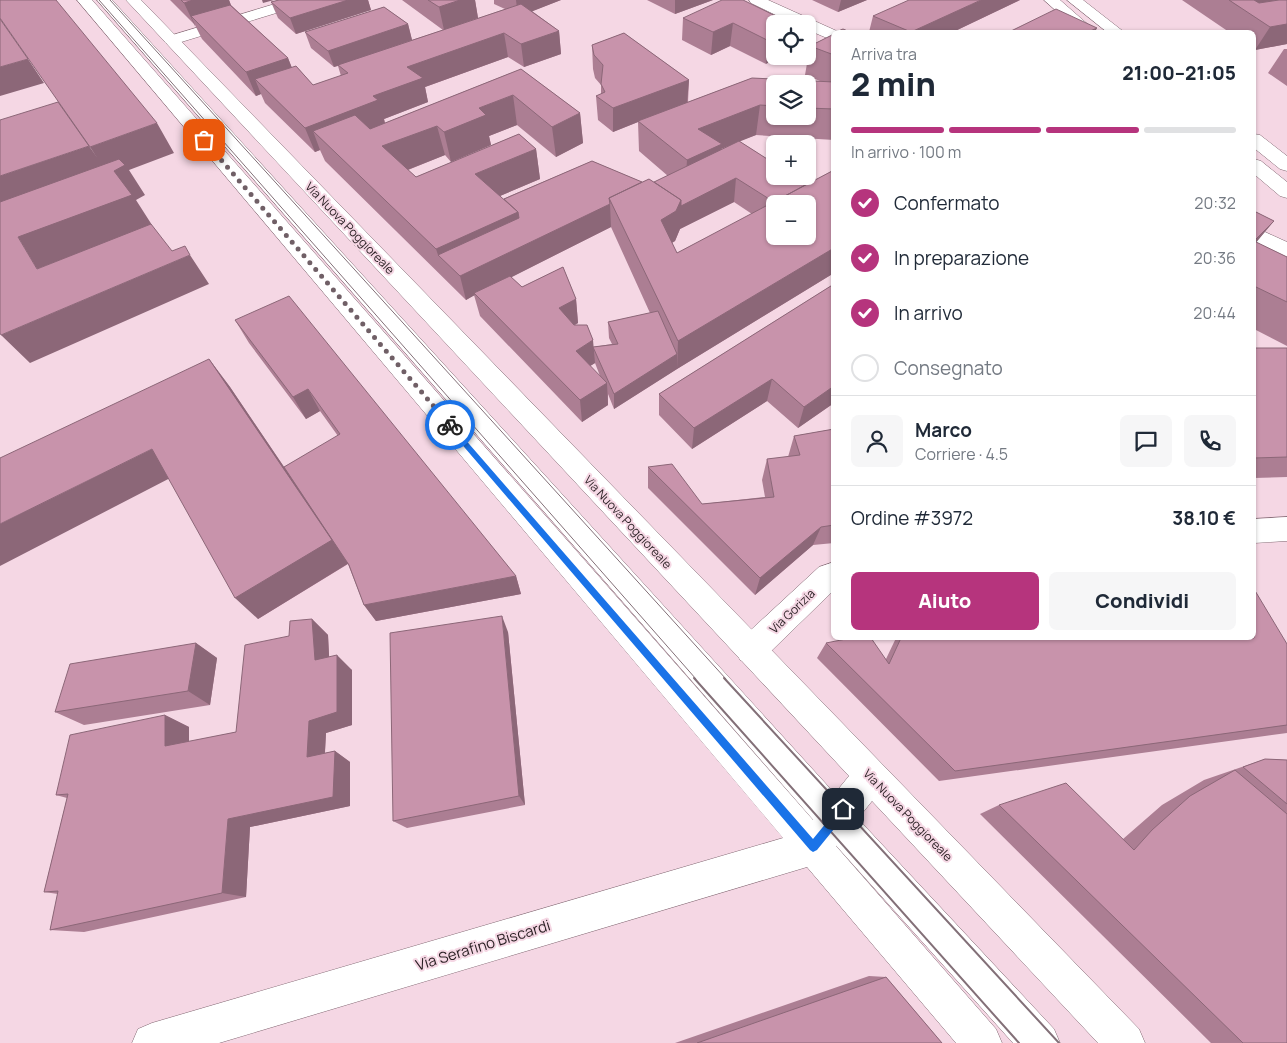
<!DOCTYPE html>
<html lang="it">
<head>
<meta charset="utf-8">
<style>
  :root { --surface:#fff; --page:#f6f6f7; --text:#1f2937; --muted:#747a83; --line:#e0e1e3; --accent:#b6347d }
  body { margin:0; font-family:Manrope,sans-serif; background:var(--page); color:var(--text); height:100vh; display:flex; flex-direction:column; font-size:19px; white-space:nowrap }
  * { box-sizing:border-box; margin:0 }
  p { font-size:16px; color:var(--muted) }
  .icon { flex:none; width:28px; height:28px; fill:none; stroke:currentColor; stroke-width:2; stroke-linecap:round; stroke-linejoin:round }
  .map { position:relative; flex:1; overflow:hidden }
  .sheet { position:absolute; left:831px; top:30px; width:425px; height:610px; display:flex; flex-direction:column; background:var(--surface); border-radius:8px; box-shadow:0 1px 4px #0004 }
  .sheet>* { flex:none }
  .buttons { position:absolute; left:766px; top:15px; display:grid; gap:10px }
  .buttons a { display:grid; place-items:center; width:50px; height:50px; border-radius:8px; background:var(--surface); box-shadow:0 1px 4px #0004; font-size:25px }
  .pin { position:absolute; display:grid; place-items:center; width:42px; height:42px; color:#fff; margin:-21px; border-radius:10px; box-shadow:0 2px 8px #0006 }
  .courier { position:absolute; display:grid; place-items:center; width:50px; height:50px; margin:-25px; border:4px solid #1a73e8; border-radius:50%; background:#fff; color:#222; box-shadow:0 1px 6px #0007 }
  .overview em { font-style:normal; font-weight:800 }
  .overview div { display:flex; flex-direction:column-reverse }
  .overview { display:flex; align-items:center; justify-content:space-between; height:85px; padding:0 20px }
  h1 { font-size:32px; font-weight:800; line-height:38px }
  .bar { display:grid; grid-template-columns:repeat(4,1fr); gap:8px 5px; align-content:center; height:60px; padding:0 20px }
  .bar i { height:6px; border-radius:4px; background:var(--line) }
  .bar .selected { background:var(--accent) }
  .bar p { grid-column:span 4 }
  .line { display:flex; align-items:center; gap:12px; padding:0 20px; border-top:1px solid var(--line) }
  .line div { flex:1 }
  .round { display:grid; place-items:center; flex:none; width:52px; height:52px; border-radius:8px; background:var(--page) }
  ol { padding:0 20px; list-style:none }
  li { display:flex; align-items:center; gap:15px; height:55px }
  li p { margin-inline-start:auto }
  li .icon { padding:5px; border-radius:50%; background:var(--accent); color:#fff; stroke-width:4 }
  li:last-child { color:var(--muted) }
  li i { width:28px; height:28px; border:2px solid var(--line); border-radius:50% }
  .button { display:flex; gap:10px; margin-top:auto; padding:10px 20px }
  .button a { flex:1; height:58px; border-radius:8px; background:var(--accent); color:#fff; font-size:20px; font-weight:800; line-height:58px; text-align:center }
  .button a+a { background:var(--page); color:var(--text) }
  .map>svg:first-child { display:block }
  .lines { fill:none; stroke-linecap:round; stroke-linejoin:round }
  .minor-casing { stroke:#806671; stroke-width:1 }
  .major-casing { stroke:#806671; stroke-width:1 }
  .highway-casing { stroke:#806671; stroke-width:1 }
  .minor { fill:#fff; fill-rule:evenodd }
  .major { fill:#fff; fill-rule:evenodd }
  .highway { fill:#fff; fill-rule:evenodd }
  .tram-far1 { stroke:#837078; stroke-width:1 }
  .tram { stroke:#837078; stroke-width:2 }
  .wall { fill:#ac7e93; fill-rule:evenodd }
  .shaded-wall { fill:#8c6778 }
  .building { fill:#c893ab; stroke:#8c6778; fill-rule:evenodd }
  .route { fill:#1a73e8 }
  .done { stroke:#705f66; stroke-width:5; stroke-dasharray:0 9 }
  .labels { text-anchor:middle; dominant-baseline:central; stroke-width:4; stroke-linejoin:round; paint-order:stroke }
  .street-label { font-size:12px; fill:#281e22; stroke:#f5d7e4 }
  .near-street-label { font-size:15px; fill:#281e22; stroke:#f5d7e4 }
</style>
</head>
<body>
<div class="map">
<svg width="1287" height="1043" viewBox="0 0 1287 1043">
  <rect width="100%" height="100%" fill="#f5d7e4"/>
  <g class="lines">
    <defs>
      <path id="minor" d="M 97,0 L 112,0 L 847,807 L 1054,1029 L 1060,1043 L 1013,1043 L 823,831 Z
        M 288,0 L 311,0 L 309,3 L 178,43 L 166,43 L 164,40 L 166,37 Z
        M 749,0 L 768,0 L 839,32 L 834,32 L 834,41 L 808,30 L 808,24 L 794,24 L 751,3 Z
        M 1254,227 L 1287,242 L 1287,257 L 1254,242 Z
        M 1287,517 L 1287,541 L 1254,543 L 1254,519 Z
        M 834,562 L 834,590 L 762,660 L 751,664 L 740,660 L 736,650 L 740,640 L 819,567 Z"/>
      <path id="major" d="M 77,0 L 92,0 L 813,820 L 849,776 L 126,0 L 141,0 L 1139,1029 L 1145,1043 L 1098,1043 L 872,801 L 836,846 L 996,1029 L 1002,1043 L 956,1043 L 807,867 L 219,1043 L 132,1043 L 138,1029 L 152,1023 L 783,838 Z"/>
      <path id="highway" d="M 1044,0 L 1060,0 L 1092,28 L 1089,31 L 1079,31 Z
        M 1067,0 L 1083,0 L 1124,32 L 1107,32 Z
        M 1254,134 L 1260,135 L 1287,156 L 1287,171 L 1280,169 L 1254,148 Z
        M 1254,159 L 1261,161 L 1287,182 L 1287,198 L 1280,196 L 1254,174 Z"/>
    </defs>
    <!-- minor casing -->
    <use href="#minor" class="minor-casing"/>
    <!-- major casing -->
    <use href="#major" class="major-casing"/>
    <!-- highway casing -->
    <use href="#highway" class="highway-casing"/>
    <!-- minor -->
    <use href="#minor" class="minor"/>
    <!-- major -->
    <use href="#major" class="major"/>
    <!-- highway -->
    <use href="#highway" class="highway"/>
    <!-- tram-far1 -->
    <path class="tram-far1" d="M 99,0 L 696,679
      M 110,0 L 726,679"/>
    <!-- tram -->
    <path class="tram" d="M 694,678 L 1019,1043
      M 724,678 L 1059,1043"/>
  </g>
  <!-- wall -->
  <path class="wall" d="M 170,0 L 229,0 L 231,5 L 288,58 L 292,68 L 296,66 L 313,85 L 341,76 L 338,66 L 334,67 L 311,48 L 305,32 L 384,7 L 408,24 L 412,40 L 443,30 L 402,0 L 475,0 L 478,18 L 453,27 L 505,9 L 494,4 L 494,0 L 561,0 L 532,11 L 559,31 L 561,54 L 524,67 L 508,57 L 425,87 L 428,102 L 384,119 L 385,123 L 521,69 L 580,113 L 583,143 L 556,157 L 517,125 L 489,136 L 491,145 L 451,162 L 445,155 L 408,170 L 416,177 L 519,134 L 536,149 L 540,179 L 500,196 L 503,199 L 592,161 L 642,182 L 649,179 L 654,182 L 668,176 L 639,151 L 638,122 L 613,132 L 598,120 L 596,96 L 601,94 L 601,85 L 595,78 L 593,69 L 592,45 L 624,33 L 689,80 L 688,102 L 752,78 L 820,81 L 805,75 L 810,46 L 834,34 L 834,140 L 756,135 L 739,141 L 775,164 L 775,176 L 795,176 L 807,184 L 834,170 L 834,273 L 677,369 L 614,409 L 608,394 L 608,405 L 582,422 L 480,316 L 474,295 L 466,300 L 325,161 L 320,150 L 315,152 L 265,103 L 261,94 L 256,96 L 202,39 L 195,25 ZM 775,84 L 808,84 L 808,116 L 775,116 ZM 737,142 L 721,150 L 721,149 ZM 734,202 L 752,214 L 677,253 L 672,243 L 675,241 L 680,229 ZM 775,204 L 808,204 L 808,236 L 775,236 ZM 611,227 L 650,313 L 608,322 L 609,338 L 612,344 L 593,347 L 593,340 L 587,325 L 575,325 L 578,323 L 576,299 L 563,267 L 522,287 L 511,277 ZM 595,363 L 600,376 L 590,366 Z
    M 279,0 L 368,0 L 371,10 L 296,34 L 278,18 L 271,2 Z
    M 647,0 L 713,0 L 675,14 Z
    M 812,0 L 867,0 L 838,12 Z
    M 1020,0 L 953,32 L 869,32 L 873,16 Z
    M 1182,0 L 1287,0 L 1287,44 L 1255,50 L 1254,49 L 1254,32 L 1229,32 Z
    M 683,18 L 792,24 L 766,64 L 730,46 L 711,55 L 682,40 Z
    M 1284,49 L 1287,49 L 1287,86 L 1268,73 Z
    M 1254,211 L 1274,221 L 1256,242 L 1287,257 L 1287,346 L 1254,329 Z
    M 834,284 L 834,403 L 798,428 L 767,401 L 692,449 L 659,415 L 659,394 Z
    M 235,320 L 516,576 L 521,594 L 376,621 L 364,605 L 348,564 L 258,619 L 209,359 L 230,387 L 284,467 L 338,436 L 320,411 L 306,419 L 249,343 Z
    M 1254,348 L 1287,348 L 1287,477 L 1254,478 Z
    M 834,429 L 834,543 L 813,545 L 755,595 L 648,488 L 648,467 L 702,504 L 765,497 L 762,480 L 767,459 L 788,457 L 794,436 Z
    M 312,619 L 328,635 L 329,657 L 352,670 L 352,725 L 326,733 L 325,753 L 335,751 L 350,762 L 350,806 L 250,827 L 246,897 L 84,932 L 50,930 L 58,894 L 44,892 L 67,798 L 56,795 L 165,715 L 189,727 L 189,742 L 236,732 L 289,636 Z
    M 508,632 L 525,805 L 407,828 L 393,821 Z
    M 896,638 L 1254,638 L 1287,644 L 1287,733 L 939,781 L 817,658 L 826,643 L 886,659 Z
    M 196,643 L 217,658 L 210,705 L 84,725 L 55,712 Z
    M 1265,759 L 1287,760 L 1287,1043 L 1211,1043 L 980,814 L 999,805 L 1123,839 L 1162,805 L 1204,780 Z
    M 869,976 L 886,977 L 942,1043 L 675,1043 Z"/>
  <!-- shaded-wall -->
  <path class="shaded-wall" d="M 193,0 L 229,0 L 234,14 L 191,16 L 195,25 L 195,26 L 184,3 Z
    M 262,0 L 274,0 L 263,3 Z
    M 348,0 L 368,0 L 371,10 L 296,34 L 290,18 Z
    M 460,0 L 475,0 L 478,18 L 444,30 L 439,7 Z
    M 516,0 L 561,0 L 518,17 Z
    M 675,0 L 713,0 L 675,14 Z
    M 841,0 L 867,0 L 838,12 Z
    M 981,0 L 1020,0 L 953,32 L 911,32 Z
    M 1229,0 L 1279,0 L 1239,7 Z
    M 733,23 L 730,46 L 711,55 L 713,32 Z
    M 408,24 L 412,40 L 334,67 L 328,51 Z
    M 1287,24 L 1287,44 L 1255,50 L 1270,27 Z
    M 1097,28 L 1095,32 L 1088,32 Z
    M 559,31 L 561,54 L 524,67 L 521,44 Z
    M 504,33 L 508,57 L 425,87 L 428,102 L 384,119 L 385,124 L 329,146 L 313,131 L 320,150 L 315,152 L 305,128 L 373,96 L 407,67 Z
    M 775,38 L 775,56 L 780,56 L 766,64 L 769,41 Z
    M 288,58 L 297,81 L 255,79 L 261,94 L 256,96 L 246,72 Z
    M 28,59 L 44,83 L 0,96 L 0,67 Z
    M 689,80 L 687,103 L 638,121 L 638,122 L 613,132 L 613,108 Z
    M 513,95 L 517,125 L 489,136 L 491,145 L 451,162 L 444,132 L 479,108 Z
    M 760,105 L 756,135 L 721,149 L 719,174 L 685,190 L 687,160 L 698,129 Z
    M 580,113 L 583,143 L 556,157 L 552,127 Z
    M 157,123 L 174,153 L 129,170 L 145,195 L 136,200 L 152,225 L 37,269 L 18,237 L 110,177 L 90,147 Z
    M 437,126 L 445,155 L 392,176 L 382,146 Z
    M 89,146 L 105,169 L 0,207 L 0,176 Z
    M 536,149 L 540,179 L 481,204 L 475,174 Z
    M 736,178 L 734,202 L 680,229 L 675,241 L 660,249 L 661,220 L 681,200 Z
    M 610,204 L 611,227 L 476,295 L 474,293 L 475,295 L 466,300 L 460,276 Z
    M 518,212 L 523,242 L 438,255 L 436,249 Z
    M 1274,221 L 1254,245 L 1254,242 Z
    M 834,248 L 834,273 L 677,369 L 678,341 Z
    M 190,255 L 209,284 L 30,363 L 1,335 Z
    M 576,299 L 578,323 L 562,331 L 559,308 Z
    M 593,340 L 595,363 L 579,373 L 576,351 Z
    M 677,354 L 677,369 L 614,409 L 614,394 Z
    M 209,359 L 230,387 L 349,563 L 258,619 L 235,598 Z
    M 772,379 L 767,401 L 692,449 L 694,428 Z
    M 607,383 L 608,405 L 582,422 L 580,400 Z
    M 834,386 L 834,403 L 798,428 L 804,407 Z
    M 308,389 L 320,411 L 306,419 L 293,397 Z
    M 152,449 L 176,475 L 0,566 L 0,524 Z
    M 821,527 L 813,545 L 755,595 L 760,578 Z
    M 516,576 L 521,594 L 376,621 L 364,605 Z
    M 502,616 L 508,632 L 525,805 L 519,796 Z
    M 312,619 L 328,635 L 330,674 L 315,660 Z
    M 196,643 L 217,658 L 210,705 L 188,691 Z
    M 337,655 L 352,670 L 352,725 L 326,733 L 324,767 L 307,757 L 309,721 Z
    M 165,715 L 189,727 L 189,757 L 165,746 Z
    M 335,751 L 350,762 L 350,806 L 250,827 L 246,897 L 222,893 L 228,819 Z"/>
  <!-- building -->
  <path class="building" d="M 0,0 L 56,0 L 157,123 L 90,147 L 0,18 Z
    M 181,0 L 193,0 L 184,3 Z
    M 279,0 L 348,0 L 290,18 L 271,2 Z
    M 428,0 L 460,0 L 439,7 Z
    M 722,0 L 743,0 L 792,24 L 775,24 L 775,38 L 769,41 L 733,23 L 713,32 L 683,18 Z
    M 909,0 L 981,0 L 911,32 L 873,16 Z
    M 1229,0 L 1254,0 L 1259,3 L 1279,0 L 1287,0 L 1287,24 L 1270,27 Z
    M 521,4 L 559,31 L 521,44 L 504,33 L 407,67 L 423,78 L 373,96 L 378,100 L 305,128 L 255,79 L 296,66 L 313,85 L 348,73 L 338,65 Z
    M 230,5 L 288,58 L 246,72 L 191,16 Z
    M 384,7 L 408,24 L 328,51 L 305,32 Z
    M 1056,9 L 1097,28 L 1088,32 L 1009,32 Z
    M 0,19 L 28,59 L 0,67 Z
    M 843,29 L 850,32 L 836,32 Z
    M 624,33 L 689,80 L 613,108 L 596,96 L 605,92 L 601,84 L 603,65 L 594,55 L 592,45 Z
    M 834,34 L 834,55 L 810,46 Z
    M 521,69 L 580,113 L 552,127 L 513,95 L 479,108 L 486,115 L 444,132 L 437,126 L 382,146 L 416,177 L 519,134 L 536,149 L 475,174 L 518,212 L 436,249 L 313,131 L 355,115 L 370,129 Z
    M 752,78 L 834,82 L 834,109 L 808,108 L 808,84 L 775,84 L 775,106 L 760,105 L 698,129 L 722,144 L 687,160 L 638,121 Z
    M 58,102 L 89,146 L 0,176 L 0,120 Z
    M 739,141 L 775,164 L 775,176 L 795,176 L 807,184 L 774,202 L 736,178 L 681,206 L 681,200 L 654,182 Z
    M 119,159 L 125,165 L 114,171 L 132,195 L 18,237 L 37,269 L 151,224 L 172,251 L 185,246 L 190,255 L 1,335 L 0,333 L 0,202 Z
    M 592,161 L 642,182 L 609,198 L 610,204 L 460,276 L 438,255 L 519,218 L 518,212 L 504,199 Z
    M 834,170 L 834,248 L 678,341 L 609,198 L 649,179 L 681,200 L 676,211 L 661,220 L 677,253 ZM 775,204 L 808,204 L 808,236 L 775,236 Z
    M 1254,211 L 1274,221 L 1254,241 L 1287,257 L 1287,302 L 1254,286 Z
    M 563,267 L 576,299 L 559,308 L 574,325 L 587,325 L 593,340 L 576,351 L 607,383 L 580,400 L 474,293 L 510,276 L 522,287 Z
    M 834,284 L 834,386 L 804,407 L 772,379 L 694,428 L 659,394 Z
    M 289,296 L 516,576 L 364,605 L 349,565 L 284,467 L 340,434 L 308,389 L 293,397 L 235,320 Z
    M 658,311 L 677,354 L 614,394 L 593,347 L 618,344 L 608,322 Z
    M 1254,348 L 1287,348 L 1287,457 L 1254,458 Z
    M 209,359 L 332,540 L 235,598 L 152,449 L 0,524 L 0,458 Z
    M 834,429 L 834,525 L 821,527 L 760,578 L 648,467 L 672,464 L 702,504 L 774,497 L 767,459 L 800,455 L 794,436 Z
    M 1254,589 L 1287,644 L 1287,725 L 955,771 L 826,643 L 851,638 L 871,638 L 889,664 L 901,638 L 1254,638 Z
    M 502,616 L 519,796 L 393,821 L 390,633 Z
    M 312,619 L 315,660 L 337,655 L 337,712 L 309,721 L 307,757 L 335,751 L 333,797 L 228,819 L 222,893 L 50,930 L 58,891 L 44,892 L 68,794 L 56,795 L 70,735 L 165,715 L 165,746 L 236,732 L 245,645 L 289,636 L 290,621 Z
    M 196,643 L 188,691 L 55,712 L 70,664 Z
    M 1265,759 L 1287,760 L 1287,804 L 1243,767 Z
    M 1235,770 L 1287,814 L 1287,1043 L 1243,1043 L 999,805 L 1066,783 L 1134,850 L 1152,830 L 1190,796 Z
    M 886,977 L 942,1043 L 697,1043 Z"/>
  <!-- route -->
  <path class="route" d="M 450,422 L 813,839 L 840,806 L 847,806 L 847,813 L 817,850 L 813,852 L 810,850 L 447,427 L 446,425 Z"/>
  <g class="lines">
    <!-- done -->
    <path class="done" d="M 204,140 L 450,425"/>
  </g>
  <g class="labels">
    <!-- street labels -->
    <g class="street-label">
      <text transform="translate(350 228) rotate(46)">Via Nuova Poggioreale</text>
      <text transform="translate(628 522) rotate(47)">Via Nuova Poggioreale</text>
      <text transform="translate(792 611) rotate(-44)">Via Gorizia</text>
      <text transform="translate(908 815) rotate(46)">Via Nuova Poggioreale</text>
    </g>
    <!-- near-street labels -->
    <g class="near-street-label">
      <text transform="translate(483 945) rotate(-17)">Via Serafino Biscardi</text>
    </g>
  </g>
</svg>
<div class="buttons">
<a><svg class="icon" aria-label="locate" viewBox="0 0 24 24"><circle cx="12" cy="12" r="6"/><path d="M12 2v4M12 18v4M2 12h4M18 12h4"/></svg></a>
<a><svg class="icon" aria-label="layers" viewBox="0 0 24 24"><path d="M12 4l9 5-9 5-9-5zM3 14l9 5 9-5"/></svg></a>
<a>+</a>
<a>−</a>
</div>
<div class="pin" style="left:204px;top:140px;background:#ea580c"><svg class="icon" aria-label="bag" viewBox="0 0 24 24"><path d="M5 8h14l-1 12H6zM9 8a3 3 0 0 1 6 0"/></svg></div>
<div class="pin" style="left:843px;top:809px;background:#1f2937"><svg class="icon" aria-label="home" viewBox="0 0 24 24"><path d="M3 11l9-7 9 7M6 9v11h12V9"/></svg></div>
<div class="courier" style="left:450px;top:425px"><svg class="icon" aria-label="bike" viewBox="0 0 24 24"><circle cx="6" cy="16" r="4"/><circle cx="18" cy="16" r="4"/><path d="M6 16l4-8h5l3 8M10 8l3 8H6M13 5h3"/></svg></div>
<section class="sheet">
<div class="overview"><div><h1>2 min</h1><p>Arriva tra</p></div><em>21:00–21:05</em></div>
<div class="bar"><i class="selected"></i><i class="selected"></i><i class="selected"></i><i></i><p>In arrivo · 100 m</p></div>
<ol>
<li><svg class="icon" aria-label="check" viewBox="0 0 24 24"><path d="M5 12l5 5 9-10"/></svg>Confermato<p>20:32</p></li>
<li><svg class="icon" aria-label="check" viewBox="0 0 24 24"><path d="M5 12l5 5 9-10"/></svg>In preparazione<p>20:36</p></li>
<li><svg class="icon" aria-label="check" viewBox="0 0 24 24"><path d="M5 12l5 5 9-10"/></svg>In arrivo<p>20:44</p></li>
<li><i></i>Consegnato</li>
</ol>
<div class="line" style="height:90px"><a class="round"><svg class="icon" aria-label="person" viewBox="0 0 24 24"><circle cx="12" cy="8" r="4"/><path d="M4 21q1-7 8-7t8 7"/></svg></a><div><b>Marco</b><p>Corriere · 4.5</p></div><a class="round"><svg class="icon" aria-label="chat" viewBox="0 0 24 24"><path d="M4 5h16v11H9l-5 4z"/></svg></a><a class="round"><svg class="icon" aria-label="phone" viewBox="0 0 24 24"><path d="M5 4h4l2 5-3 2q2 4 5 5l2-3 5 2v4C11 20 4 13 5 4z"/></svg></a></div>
<div class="line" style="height:65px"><div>Ordine #3972</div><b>38.10 €</b></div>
<div class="button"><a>Aiuto</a><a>Condividi</a></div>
</section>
</div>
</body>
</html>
